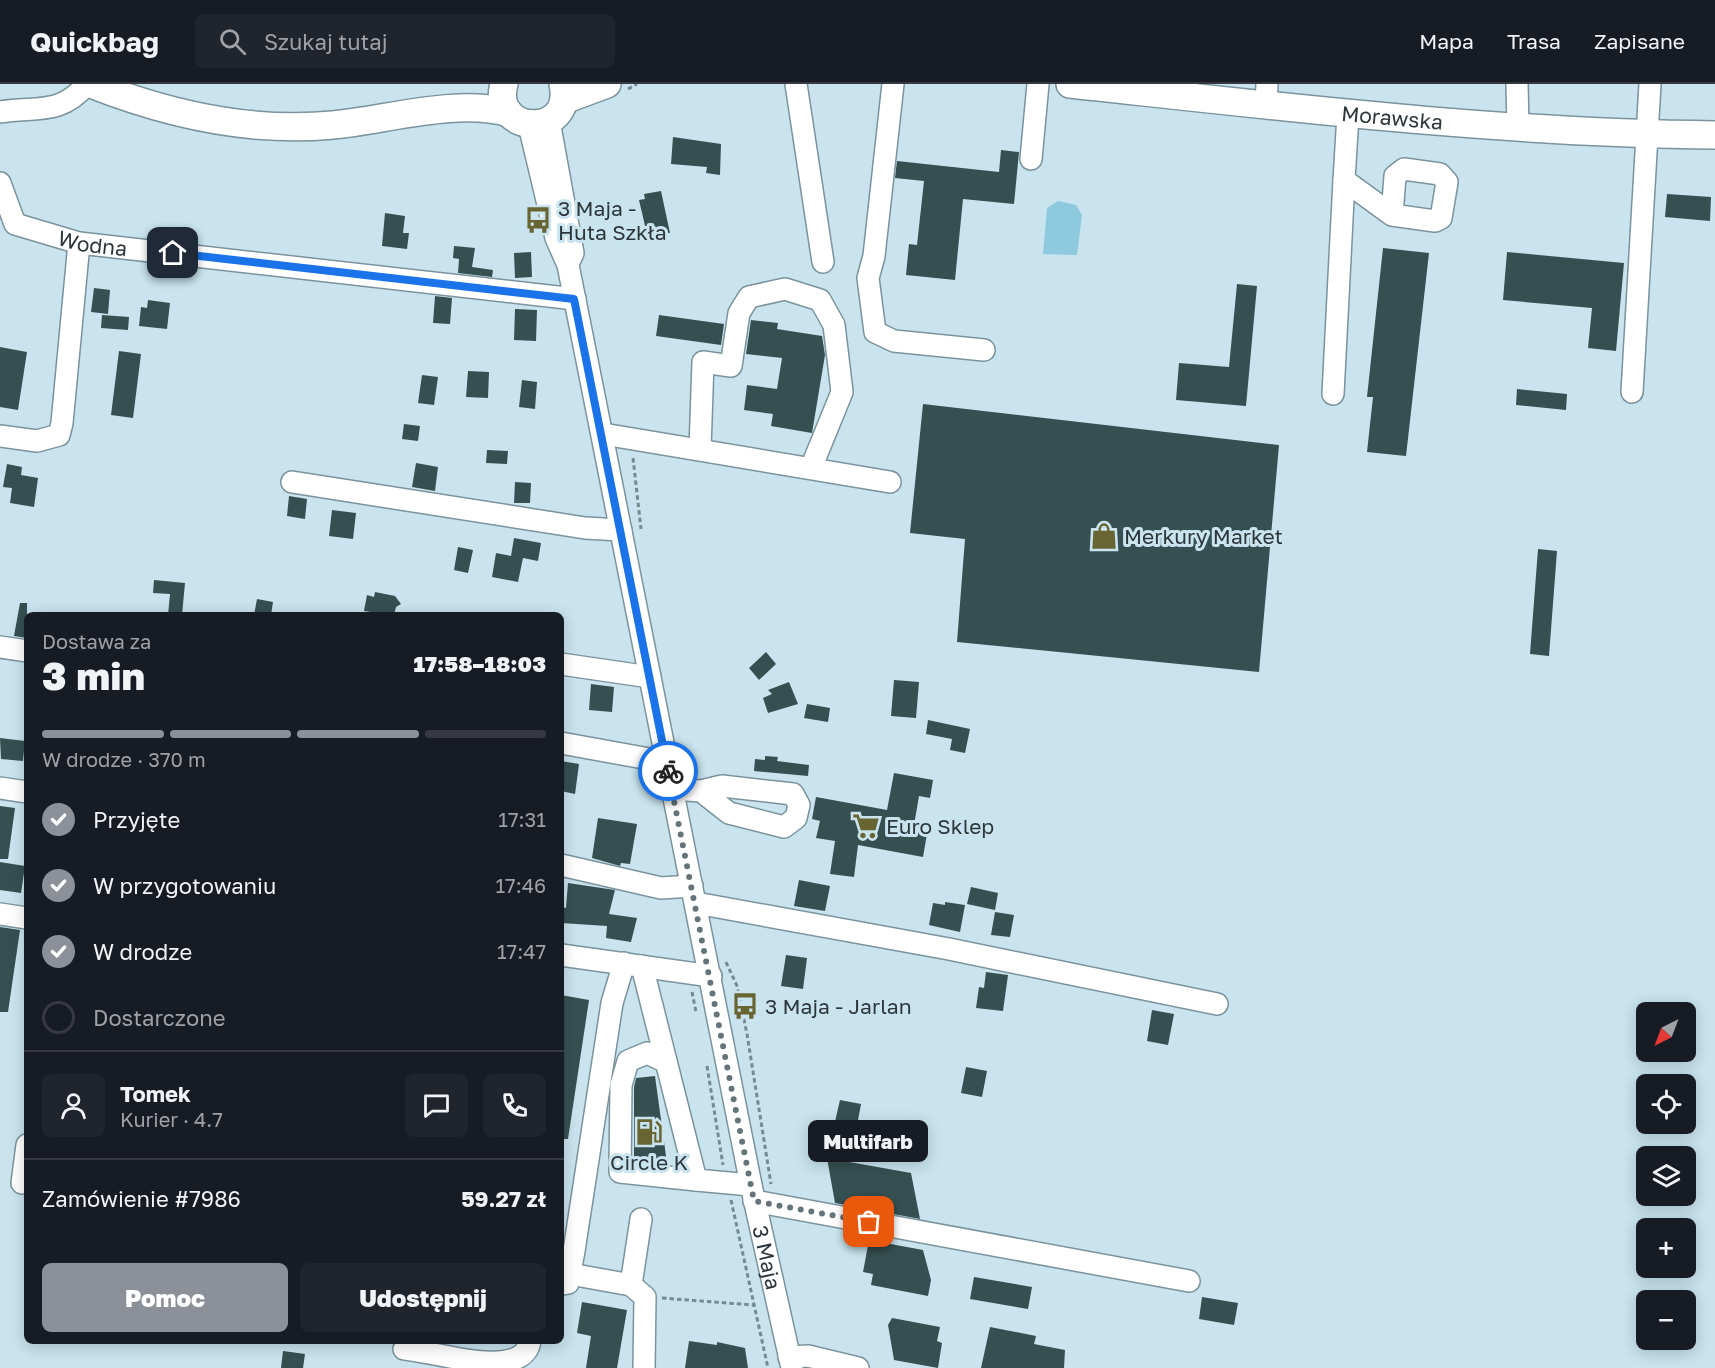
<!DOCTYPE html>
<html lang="pl">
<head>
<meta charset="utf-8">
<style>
  :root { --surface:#171b24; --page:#20242c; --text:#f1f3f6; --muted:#9ea1a6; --line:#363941; --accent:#8c9099 }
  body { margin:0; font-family:"Golos Text",sans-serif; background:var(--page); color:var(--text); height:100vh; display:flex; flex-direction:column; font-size:22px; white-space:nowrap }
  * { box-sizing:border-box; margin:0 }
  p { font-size:20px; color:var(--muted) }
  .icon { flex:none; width:33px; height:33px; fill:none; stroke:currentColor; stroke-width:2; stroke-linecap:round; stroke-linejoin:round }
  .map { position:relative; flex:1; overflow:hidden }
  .details { position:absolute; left:24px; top:528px; width:540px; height:732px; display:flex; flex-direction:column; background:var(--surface); border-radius:9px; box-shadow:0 3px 15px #0003 }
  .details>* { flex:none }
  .needle { width:39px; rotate:222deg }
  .fabs { position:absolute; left:1636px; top:918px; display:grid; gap:12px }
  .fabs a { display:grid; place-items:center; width:60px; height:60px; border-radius:9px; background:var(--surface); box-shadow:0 3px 15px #0003; font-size:30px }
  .pin { position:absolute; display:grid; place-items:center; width:51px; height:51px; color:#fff; margin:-26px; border-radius:12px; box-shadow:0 3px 9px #0006 }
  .courier { position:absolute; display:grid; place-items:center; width:60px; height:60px; margin:-30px; border:4px solid #1a73e8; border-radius:50%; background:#fff; color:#222; box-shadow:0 2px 8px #0007 }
  .bubble { position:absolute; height:42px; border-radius:9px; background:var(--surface); box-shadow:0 3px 15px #0003; font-size:20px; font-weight:800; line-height:42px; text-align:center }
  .headline em { font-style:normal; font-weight:800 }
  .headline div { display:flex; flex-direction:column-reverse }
  .headline { display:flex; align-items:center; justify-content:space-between; height:102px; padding:0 18px }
  h1 { font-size:39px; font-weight:800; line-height:45px }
  .bar { display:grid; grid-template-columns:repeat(4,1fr); gap:9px 6px; align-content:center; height:72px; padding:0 18px }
  .bar i { height:8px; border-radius:4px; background:var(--line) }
  .bar .active { background:var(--accent) }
  .bar p { grid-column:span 4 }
  .line { display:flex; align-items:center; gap:15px; padding:0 18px; border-top:2px solid var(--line) }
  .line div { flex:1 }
  .round { display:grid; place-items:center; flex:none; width:63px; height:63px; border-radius:9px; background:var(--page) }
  ol { padding:0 18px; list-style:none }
  li { display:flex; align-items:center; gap:18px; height:66px }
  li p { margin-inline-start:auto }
  li .icon { padding:6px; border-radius:50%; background:var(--accent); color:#fff; stroke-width:4 }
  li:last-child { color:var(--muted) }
  li i { width:33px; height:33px; border:3px solid var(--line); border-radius:50% }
  .cta { display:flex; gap:12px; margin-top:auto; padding:12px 18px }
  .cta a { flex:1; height:69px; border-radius:9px; background:var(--accent); color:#fff; font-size:24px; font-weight:800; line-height:69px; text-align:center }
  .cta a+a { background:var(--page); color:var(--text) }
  header { display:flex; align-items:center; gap:36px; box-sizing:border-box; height:84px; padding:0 30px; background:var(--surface); border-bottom:2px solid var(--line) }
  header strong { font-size:28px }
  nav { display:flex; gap:33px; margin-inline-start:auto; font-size:21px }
  .search { width:420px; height:54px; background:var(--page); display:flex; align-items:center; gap:15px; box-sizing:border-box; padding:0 21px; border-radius:9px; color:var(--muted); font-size:22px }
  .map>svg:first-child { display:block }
  .green { fill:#8ec9de }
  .building { fill:#365051 }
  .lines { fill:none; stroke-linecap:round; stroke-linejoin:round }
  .minor-casing { stroke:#7a939c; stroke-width:24 }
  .major-casing { stroke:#7a939c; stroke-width:30 }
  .path { stroke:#778a90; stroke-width:3; stroke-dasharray:4.5 3; stroke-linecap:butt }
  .minor { stroke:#fff; stroke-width:21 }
  .major { stroke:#fff; stroke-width:27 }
  .done { stroke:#64747a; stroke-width:6; stroke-dasharray:0 10.8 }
  .route { stroke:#1a73e8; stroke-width:8 }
  .labels { text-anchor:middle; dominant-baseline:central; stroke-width:6; stroke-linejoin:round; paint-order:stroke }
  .street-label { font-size:21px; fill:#2d373b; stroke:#c9e4ee }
  .poi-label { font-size:21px; fill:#2d373b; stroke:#c9e4ee; text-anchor:start }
</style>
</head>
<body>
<header>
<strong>Quickbag</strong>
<div class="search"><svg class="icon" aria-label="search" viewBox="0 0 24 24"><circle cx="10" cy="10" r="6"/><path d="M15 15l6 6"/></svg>Szukaj tutaj</div>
<nav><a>Mapa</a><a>Trasa</a><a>Zapisane</a></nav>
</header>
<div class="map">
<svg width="1715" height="1284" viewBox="0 0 1715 1284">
  <rect width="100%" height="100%" fill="#c9e4ee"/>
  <!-- green -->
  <path class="green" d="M 1058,117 L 1076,121 L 1082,131 L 1077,171 L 1043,170 L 1047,124 Z"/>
  <!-- building -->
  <path class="building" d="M 673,53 L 721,60 L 720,91 L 706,89 L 707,83 L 671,80 Z
    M 1001,66 L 1019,68 L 1014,120 L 963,115 L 955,196 L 906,191 L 909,160 L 917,161 L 924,97 L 895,94 L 897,77 L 999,88 Z
    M 661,107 L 670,149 L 646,146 L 639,116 L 645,115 L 644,110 Z
    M 1667,110 L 1711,113 L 1710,137 L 1665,133 Z
    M 385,129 L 405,132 L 403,149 L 409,149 L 407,165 L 382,162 Z
    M 454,162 L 475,164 L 472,183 L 493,186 L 492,193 L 458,189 L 459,175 L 453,174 Z
    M 1383,164 L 1429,169 L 1406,372 L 1367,368 L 1373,313 L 1367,313 Z
    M 531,168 L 532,193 L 515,194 L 514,169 Z
    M 1507,168 L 1624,179 L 1616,267 L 1588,264 L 1592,224 L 1503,216 Z
    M 1237,200 L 1257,202 L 1246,322 L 1176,316 L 1179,279 L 1229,283 Z
    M 94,204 L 110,206 L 108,230 L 91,228 Z
    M 435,212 L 452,214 L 450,240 L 433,239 Z
    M 148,216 L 170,219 L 167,245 L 139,242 L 141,223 L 147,224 Z
    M 515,225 L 537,226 L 536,257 L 514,256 Z
    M 102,231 L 129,233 L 128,246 L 101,244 Z
    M 659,231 L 724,240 L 721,261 L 656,252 Z
    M 751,236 L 778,239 L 777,245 L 822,252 L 825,271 L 812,349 L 771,342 L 773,330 L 744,326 L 747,301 L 777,305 L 782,274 L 746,270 Z
    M 0,263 L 27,268 L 18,326 L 0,323 Z
    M 119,267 L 141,270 L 133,334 L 111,331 Z
    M 468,287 L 489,288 L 488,314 L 466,313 Z
    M 422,291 L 438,293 L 434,321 L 418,319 Z
    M 522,296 L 537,298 L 535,325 L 519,323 Z
    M 1517,305 L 1567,310 L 1566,326 L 1516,321 Z
    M 923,320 L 1279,361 L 1259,588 L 957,558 L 965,455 L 910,449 Z
    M 404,340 L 420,342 L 418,357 L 402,355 Z
    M 487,366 L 508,367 L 507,380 L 486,379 Z
    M 416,379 L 438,383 L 435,407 L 412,403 Z
    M 7,380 L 22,383 L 21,391 L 38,394 L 34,423 L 10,419 L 12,404 L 3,403 Z
    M 515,398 L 531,399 L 530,419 L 514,419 Z
    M 289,412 L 307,415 L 305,435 L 287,432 Z
    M 332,426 L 356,429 L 353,455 L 329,452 Z
    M 514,454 L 541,459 L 538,477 L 523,474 L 518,498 L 492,493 L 496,469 L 511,472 Z
    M 458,463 L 473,466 L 468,489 L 454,486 Z
    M 1538,465 L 1557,467 L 1549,572 L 1530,570 Z
    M 154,496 L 185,499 L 182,531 L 168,531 L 170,510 L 153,509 Z
    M 375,508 L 395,512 L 401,520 L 396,523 L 394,531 L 370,531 L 371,528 L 364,527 L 367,511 L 374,513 Z
    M 257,515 L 273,518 L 271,531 L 254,531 Z
    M 20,519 L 27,519 L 27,554 L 14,552 Z
    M 766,568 L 776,580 L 759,596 L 749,584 Z
    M 894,596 L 919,598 L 916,634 L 891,632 Z
    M 789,598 L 798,620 L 768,629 L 763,614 L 772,610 L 768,606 Z
    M 591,600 L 614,603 L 612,628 L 589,626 Z
    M 807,620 L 830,624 L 828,638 L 804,634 Z
    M 928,636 L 970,645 L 965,669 L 950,666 L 952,655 L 926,650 Z
    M 0,654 L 25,657 L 23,677 L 1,675 Z
    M 765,672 L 778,673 L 777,677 L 809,681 L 808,692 L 754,687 L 755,675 L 765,676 Z
    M 561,677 L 579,680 L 575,710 L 561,707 Z
    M 894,689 L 933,696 L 930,714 L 919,712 L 913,747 L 927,750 L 923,773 L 858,761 L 854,793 L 830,790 L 835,757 L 816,754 L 820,737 L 812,735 L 816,713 L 887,726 Z
    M 0,722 L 15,724 L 8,775 L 0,775 Z
    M 598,734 L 637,740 L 630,780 L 621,779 L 620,782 L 592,774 Z
    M 0,778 L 25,782 L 21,809 L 0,806 Z
    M 799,796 L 830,802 L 825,827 L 794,822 Z
    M 568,799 L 615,806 L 609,830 L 637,834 L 631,858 L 606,854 L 607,842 L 561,839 L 562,823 L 566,824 Z
    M 971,803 L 998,809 L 995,826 L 967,820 Z
    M 945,818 L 965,821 L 960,848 L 929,841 L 933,819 L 945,821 Z
    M 995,828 L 1014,831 L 1010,853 L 991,851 Z
    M 0,843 L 20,846 L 8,928 L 0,928 Z
    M 786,871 L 807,874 L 803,905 L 781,902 Z
    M 986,888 L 1008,891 L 1003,927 L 976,924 L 979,903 L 984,904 Z
    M 561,911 L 589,916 L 568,1055 L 561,1055 Z
    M 1152,926 L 1174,930 L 1168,961 L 1147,957 Z
    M 966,983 L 987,987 L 982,1013 L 961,1009 Z
    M 655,992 L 666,1072 L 664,1080 L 634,1077 L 634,1003 L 636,994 Z
    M 840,1016 L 861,1020 L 856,1047 L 834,1042 Z
    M 827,1074 L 911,1089 L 920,1135 L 835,1119 Z
    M 869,1156 L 923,1166 L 931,1196 L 928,1212 L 871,1201 L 873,1190 L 863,1188 Z
    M 974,1193 L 1032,1203 L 1028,1225 L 970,1215 Z
    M 1202,1213 L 1238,1219 L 1234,1241 L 1199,1235 Z
    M 582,1218 L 627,1226 L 617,1284 L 586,1284 L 591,1252 L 577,1249 Z
    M 892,1234 L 940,1243 L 937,1257 L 942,1259 L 938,1284 L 894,1276 L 888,1241 Z
    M 990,1243 L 1036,1252 L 1034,1260 L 1065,1266 L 1064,1284 L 981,1284 Z
    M 689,1257 L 717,1261 L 717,1258 L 745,1264 L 748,1284 L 685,1284 Z
    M 283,1267 L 305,1270 L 303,1284 L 281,1284 Z"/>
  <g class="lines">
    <defs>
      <g id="minor">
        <path d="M 796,0 L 823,178"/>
        <path d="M 893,0 L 874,172 L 868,194 L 875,248 L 894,257 L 984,266"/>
        <path d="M 1517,0 L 1518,44"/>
        <path d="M 1266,21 L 1267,0"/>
        <path d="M 0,28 C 36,22 60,32 87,0"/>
        <path d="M 1348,31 L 1344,96 L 1392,131 L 1435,137 L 1441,134 L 1447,98 L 1440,90 L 1404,85 L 1395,92 L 1392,131"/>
        <path d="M 549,37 L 573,169 L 569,178"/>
        <path id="s1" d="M 529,41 L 556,154 L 568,181 L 751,1101 L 792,1284"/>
        <path d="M 1031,75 L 1038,0"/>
        <path id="s2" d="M 0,99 L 15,140 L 79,159 L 575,215"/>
        <path d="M 1632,308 L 1650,0"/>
        <path d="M 1333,310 L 1344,96"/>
        <path d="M 603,350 L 890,398"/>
        <path d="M 0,352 L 37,357 L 59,351 L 62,339 L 79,159"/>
        <path d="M 700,365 L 703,278 L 731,282 L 739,229 L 749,213 L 785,205 L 820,216 L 834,241 L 842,308 L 811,384"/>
        <path d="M 292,398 L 585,444 L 621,446"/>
        <path d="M 0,563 L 27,567"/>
        <path d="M 561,580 L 650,593"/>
        <path d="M 561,659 L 666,678"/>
        <path d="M 0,704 L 27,708"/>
        <path d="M 672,705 L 701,707 L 729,729 L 784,743 L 796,734 L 799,721 L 793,710 L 722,702 L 701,707"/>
        <path d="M 561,781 L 661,804 L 692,802"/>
        <path d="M 696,819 L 949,865 L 1217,920"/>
        <path d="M 0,830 L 27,834"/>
        <path d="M 561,871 L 711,892"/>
        <path d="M 642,882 L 696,1096 L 751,1101"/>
        <path d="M 666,978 L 647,969 L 628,977 L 621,1001 L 620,1088 L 696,1096"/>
        <path d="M 22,1099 L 27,1061"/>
        <path d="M 754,1117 L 1189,1197"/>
        <path d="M 570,1190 L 631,1201 L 641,1135"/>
        <path d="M 561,1200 L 568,1199 L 574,1167 L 612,919 L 624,879"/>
        <path d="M 631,1201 L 645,1213 L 644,1284"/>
        <path d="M 404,1265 C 423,1268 441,1271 460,1275 C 484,1279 526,1284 530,1257"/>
        <path d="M 789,1273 L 808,1272 L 858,1284"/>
      </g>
      <g id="major">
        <path d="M 91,0 C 167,30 250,49 333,41 C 386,36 458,14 509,29"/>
        <path d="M 504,0 C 490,51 575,55 563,0"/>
        <path id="s3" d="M 1070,0 C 1284,23 1499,49 1715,51"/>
        <path d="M 564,16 L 607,0"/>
      </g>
    </defs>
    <!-- minor casing -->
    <use href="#minor" class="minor-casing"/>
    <!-- major casing -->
    <use href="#major" class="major-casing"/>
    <!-- path -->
    <path class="path" d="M 628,5 L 637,0
      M 633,374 L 641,445
      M 726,878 L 737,902 L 747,950 L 771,1100
      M 692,908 L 696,928
      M 707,982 L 723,1081
      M 731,1116 L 768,1284
      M 662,1214 L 753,1221"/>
    <!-- minor -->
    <use href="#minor" class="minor"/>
    <!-- major -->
    <use href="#major" class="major"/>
  </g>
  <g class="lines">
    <!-- done -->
    <path class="done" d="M 668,687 L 754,1117 L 869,1138"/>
    <!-- route -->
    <path class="route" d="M 173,169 L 574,215 L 668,687"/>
  </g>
  <!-- icons -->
  <defs>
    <symbol id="bus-bare" viewBox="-9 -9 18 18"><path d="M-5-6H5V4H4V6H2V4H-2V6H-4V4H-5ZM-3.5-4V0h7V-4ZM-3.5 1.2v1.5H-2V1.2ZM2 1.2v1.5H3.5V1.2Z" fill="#686532" stroke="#c9e4ee" stroke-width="2.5" paint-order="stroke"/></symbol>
    <symbol id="shop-bare" viewBox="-9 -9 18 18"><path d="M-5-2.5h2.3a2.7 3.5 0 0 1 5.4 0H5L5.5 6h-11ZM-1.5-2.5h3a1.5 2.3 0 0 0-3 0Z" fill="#686532" stroke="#c9e4ee" stroke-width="2.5" paint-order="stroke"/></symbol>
    <symbol id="supermarket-bare" viewBox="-9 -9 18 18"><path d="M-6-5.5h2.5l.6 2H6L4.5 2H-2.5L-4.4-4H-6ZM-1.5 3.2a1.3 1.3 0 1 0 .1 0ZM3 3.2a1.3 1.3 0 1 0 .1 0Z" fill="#686532" stroke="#c9e4ee" stroke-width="2.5" paint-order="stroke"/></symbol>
    <symbol id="fuel-bare" viewBox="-9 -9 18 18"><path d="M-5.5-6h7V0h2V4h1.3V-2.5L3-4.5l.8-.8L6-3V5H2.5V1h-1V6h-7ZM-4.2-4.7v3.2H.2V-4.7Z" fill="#686532" stroke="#c9e4ee" stroke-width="2.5" paint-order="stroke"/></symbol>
  </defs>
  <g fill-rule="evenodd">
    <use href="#bus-bare" x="519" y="117" width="38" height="38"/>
    <use href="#shop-bare" x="1085" y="433" width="38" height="38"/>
    <use href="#supermarket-bare" x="847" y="723" width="38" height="38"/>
    <use href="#bus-bare" x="726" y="903" width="38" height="38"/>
    <use href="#fuel-bare" x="630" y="1029" width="38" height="38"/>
  </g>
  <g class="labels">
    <!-- street labels -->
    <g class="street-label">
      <text stroke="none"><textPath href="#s3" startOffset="324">Morawska</textPath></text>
      <text stroke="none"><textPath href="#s2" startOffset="124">Wodna</textPath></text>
      <text stroke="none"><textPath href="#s1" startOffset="1158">3 Maja</textPath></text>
    </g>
    <!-- poi labels -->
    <g class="poi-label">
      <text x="558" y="124">3 Maja -<tspan x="558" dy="24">Huta Szkła</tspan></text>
      <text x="1124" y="452">Merkury Market</text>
      <text x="886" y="742">Euro Sklep</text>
      <text x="765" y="922">3 Maja - Jarlan</text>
      <text x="649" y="1078" text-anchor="middle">Circle K</text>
    </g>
  </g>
</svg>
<div class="fabs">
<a><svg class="needle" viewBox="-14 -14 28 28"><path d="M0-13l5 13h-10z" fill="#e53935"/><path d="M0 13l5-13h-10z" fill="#9ea1a6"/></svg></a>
<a><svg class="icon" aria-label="locate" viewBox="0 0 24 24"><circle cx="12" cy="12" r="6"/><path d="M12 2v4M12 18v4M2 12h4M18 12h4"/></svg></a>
<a><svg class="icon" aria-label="layers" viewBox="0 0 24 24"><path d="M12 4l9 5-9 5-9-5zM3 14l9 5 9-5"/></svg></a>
<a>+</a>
<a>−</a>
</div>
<div class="pin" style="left:869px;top:1138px;background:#ea580c"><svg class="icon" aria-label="bag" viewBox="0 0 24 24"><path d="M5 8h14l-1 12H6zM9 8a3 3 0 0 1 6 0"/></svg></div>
<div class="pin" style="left:173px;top:169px;background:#1f2937"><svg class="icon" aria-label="home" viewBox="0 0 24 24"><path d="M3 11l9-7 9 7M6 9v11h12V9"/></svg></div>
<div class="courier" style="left:668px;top:687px"><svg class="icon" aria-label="bike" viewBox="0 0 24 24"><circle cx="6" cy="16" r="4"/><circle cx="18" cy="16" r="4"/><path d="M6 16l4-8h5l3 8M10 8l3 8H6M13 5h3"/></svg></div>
<div class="bubble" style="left:808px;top:1036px;width:120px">Multifarb</div>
<section class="details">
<div class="headline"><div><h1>3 min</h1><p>Dostawa za</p></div><em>17:58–18:03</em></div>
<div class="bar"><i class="active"></i><i class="active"></i><i class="active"></i><i></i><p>W drodze · 370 m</p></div>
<ol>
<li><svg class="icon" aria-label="check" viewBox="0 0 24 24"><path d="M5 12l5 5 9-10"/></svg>Przyjęte<p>17:31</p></li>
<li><svg class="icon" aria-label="check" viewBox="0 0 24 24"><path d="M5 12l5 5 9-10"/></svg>W przygotowaniu<p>17:46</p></li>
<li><svg class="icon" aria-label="check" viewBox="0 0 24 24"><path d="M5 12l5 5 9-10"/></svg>W drodze<p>17:47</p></li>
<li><i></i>Dostarczone</li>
</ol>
<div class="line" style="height:108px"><a class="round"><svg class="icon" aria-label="person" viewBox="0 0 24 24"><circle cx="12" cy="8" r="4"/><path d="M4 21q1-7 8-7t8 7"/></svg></a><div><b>Tomek</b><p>Kurier · 4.7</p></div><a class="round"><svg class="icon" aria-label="chat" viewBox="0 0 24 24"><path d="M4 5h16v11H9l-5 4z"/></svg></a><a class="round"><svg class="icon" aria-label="phone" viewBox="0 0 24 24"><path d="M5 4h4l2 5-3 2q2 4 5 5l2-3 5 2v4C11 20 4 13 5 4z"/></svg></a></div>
<div class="line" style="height:78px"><div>Zamówienie #7986</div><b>59.27 zł</b></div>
<div class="cta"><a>Pomoc</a><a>Udostępnij</a></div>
</section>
</div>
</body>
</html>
